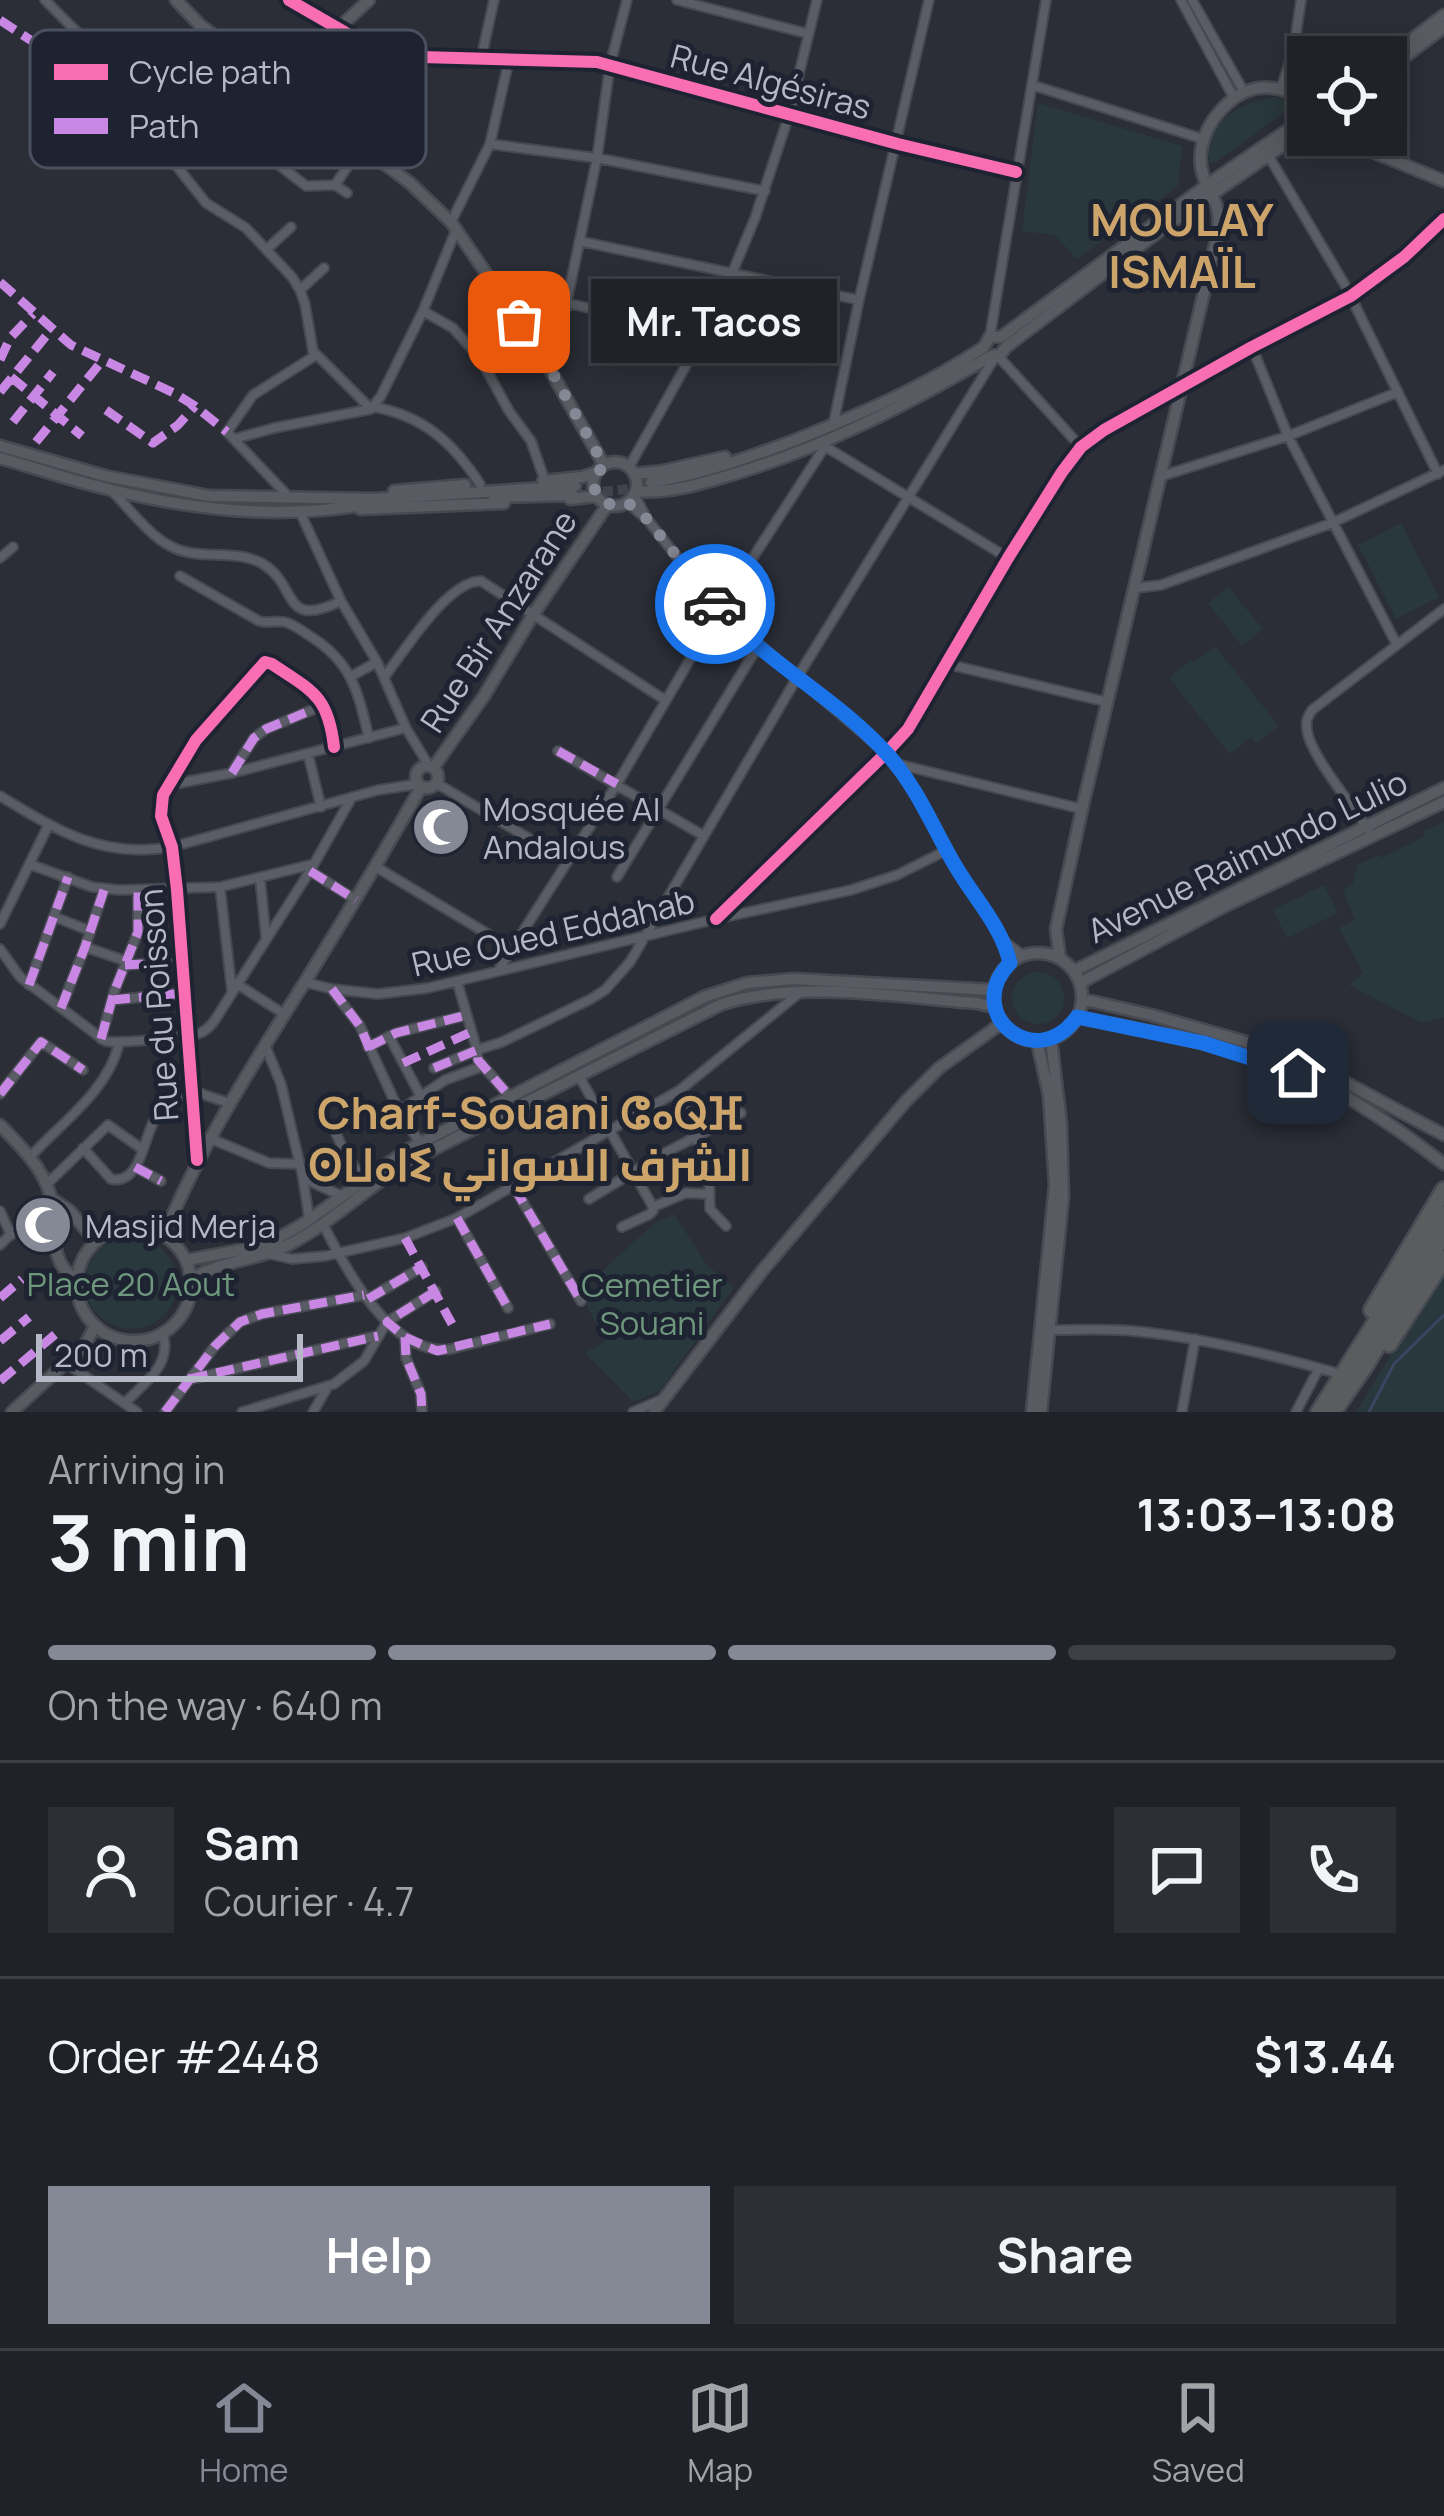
<!DOCTYPE html>
<html lang="en">
<head>
<meta charset="utf-8">
<style>
  :root { --surface:#202229; --page:#2d2f35; --text:#f1f3f6; --muted:#a2a4a8; --line:#3d3f46; --accent:#858895 }
  body { margin:0; font-family:Manrope,Cairo,"Noto Sans Tifinagh",sans-serif; background:var(--page); color:var(--text); height:100vh; display:flex; flex-direction:column; font-size:45px; white-space:nowrap }
  * { box-sizing:border-box; margin:0 }
  p { font-size:39px; color:var(--muted) }
  .icon { flex:none; width:66px; height:66px; fill:none; stroke:currentColor; stroke-width:2; stroke-linecap:round; stroke-linejoin:round }
  .map { position:relative; height:1412px; overflow:hidden }
  .details { display:flex; flex-direction:column; background:var(--surface); flex:1 }
  .details>* { flex:none }
  .controls { position:absolute; left:1287px; top:36px; display:grid; gap:24px }
  .controls a { display:grid; place-items:center; width:120px; height:120px; border-radius:0px; background:var(--surface); box-shadow:0 6px 30px #0003,0 0 0 3px var(--line); font-size:60px }
  .scale { position:absolute; left:36px; bottom:30px; width:267px; box-sizing:border-box; padding-left:12px; border:6px solid #b5b9c7; border-top:0; font-size:33px; line-height:42px; white-space:nowrap; color:#b5b9c7; -webkit-text-stroke:9px #1e2331; paint-order:stroke }
  .pin { position:absolute; display:grid; place-items:center; width:102px; height:102px; color:#fff; margin:-51px; border-radius:24px; box-shadow:0 6px 18px #0006 }
  .courier { position:absolute; display:grid; place-items:center; width:120px; height:120px; margin:-60px; border:9px solid #1a73e8; border-radius:50%; background:#fff; color:#222; box-shadow:0 3px 15px #0007 }
  .bubble { position:absolute; height:84px; border-radius:0px; background:var(--surface); box-shadow:0 6px 30px #0003,0 0 0 3px var(--line); font-size:39px; font-weight:700; line-height:84px; text-align:center }
  .overview em { font-style:normal; font-weight:700 }
  .overview div { display:flex; flex-direction:column-reverse }
  .overview { display:flex; align-items:center; justify-content:space-between; height:204px; padding:0 48px }
  h1 { font-size:78px; font-weight:700; line-height:90px }
  .bar { display:grid; grid-template-columns:repeat(4,1fr); gap:18px 12px; align-content:center; height:144px; padding:0 48px }
  .bar i { height:15px; border-radius:9px; background:var(--line) }
  .bar .active { background:var(--accent) }
  .bar p { grid-column:span 4 }
  .line { display:flex; align-items:center; gap:30px; padding:0 48px; border-top:3px solid var(--line) }
  .line div { flex:1 }
  .round { display:grid; place-items:center; flex:none; width:126px; height:126px; border-radius:0px; background:var(--page) }
  .button { display:flex; gap:24px; margin-top:auto; padding:24px 48px }
  .button a { flex:1; height:138px; border-radius:0px; background:var(--accent); color:#fff; font-size:48px; font-weight:700; line-height:138px; text-align:center }
  .button a+a { background:var(--page); color:var(--text) }
  .menu { display:flex; justify-content:space-around; align-items:center; height:168px; border-top:3px solid var(--line); background:var(--surface); font-size:33px; color:var(--muted) }
  .menu a { display:grid; justify-items:center; gap:6px }
  .menu .active { color:var(--accent) }
  .map>svg:first-child { display:block }
  .green { fill:#29383d }
  .lines { fill:none; stroke-linecap:round; stroke-linejoin:round }
  .stream { stroke:#3b4460; stroke-width:3 }
  .secondary-tunnel { stroke:#40434d; stroke-width:10; stroke-dasharray:10 5; stroke-linecap:butt }
  .street-casing { stroke:#464950; stroke-width:12 }
  .secondary-casing { stroke:#464950; stroke-width:15 }
  .highway-casing { stroke:#474a53; stroke-width:20 }
  .street { stroke:#5a5d65; stroke-width:8 }
  .secondary { stroke:#595b63; stroke-width:10 }
  .highway { stroke:#5a5c5e; stroke-width:15 }
  .quiet { stroke:#c787e3; stroke-width:9; stroke-dasharray:18 9; stroke-linecap:butt }
  .cycleway-casing { stroke:#1e2331; stroke-width:20 }
  .cycleway { stroke:#f96db3; stroke-width:12 }
  .done { stroke:#858895; stroke-width:12; stroke-dasharray:0 21.6 }
  .route { stroke:#1a73e8; stroke-width:15 }
  .labels { text-anchor:middle; dominant-baseline:central; stroke-width:10; stroke-linejoin:round; paint-order:stroke }
  .street-label { font-size:33px; fill:#b5b9c7; stroke:#1e2331 }
  .poi-label { font-size:33px; fill:#b5b9c7; stroke:#1e2331; text-anchor:start }
  .park-label { font-size:33px; fill:#6e977e; stroke:#1e2331 }
  .district-label { font-size:45px; font-weight:bold; fill:#cda56b; stroke:#1e2331 }
  .key { fill:#1e2331; stroke:#4b505e; stroke-width:3 }
  .key-label { font-size:33px; fill:#b5b9c7 }
</style>
</head>
<body>
<div class="map">
<svg width="1444" height="1412" viewBox="0 0 1444 1412">
  <rect width="100%" height="100%" fill="#2b2e37"/>
  <!-- green -->
  <path class="green" d="M 1275,97 L 1287,100 L 1290,106 L 1286,111 L 1216,162 L 1210,163 C 1198,124 1242,102 1275,97 Z
    M 1038,103 L 1182,146 L 1178,186 L 1077,259 L 1054,235 L 1022,231 Z
    M 1401,523 L 1439,597 L 1396,619 L 1358,545 Z
    M 1228,587 L 1263,629 L 1242,646 L 1208,603 Z
    M 1215,646 L 1279,726 L 1257,743 L 1251,737 L 1230,754 L 1169,678 L 1191,660 L 1194,663 Z
    M 1444,822 L 1444,1017 L 1422,1023 L 1349,985 L 1363,973 L 1339,928 L 1355,920 L 1343,890 L 1353,884 L 1354,873 L 1358,868 L 1357,865 L 1378,855 L 1381,858 L 1424,837 L 1424,831 Z
    M 1324,885 L 1338,913 L 1287,938 L 1273,910 Z
    M1012 998a26 26 0 1 1 52 0a26 26 0 1 1-52 0Z
    M 674,1214 L 707,1265 L 734,1287 L 660,1391 L 633,1402 L 585,1353 L 606,1341 L 586,1305 L 605,1268 L 655,1223 Z
    M85 1283a46 46 0 1 1 92 0a46 46 0 1 1-92 0Z
    M 1444,1268 L 1444,1412 L 1356,1412 Z"/>
  <g class="lines">
    <!-- stream -->
    <path class="stream" d="M 1369,1412 L 1394,1364 L 1444,1315"/>
    <!-- secondary-tunnel -->
    <path class="secondary-tunnel" d="M 588,493 L 641,488"/>
    <defs>
      <path id="street" d="M 45,0 C 72,27 140,98 174,105
        M 289,0 L 386,56 L 597,62 L 898,144 L 1016,172
        M 677,0 L 809,34
        M 1181,0 L 1234,98
        M 1192,0 L 1244,92
        M 200,25 L 174,105 L 167,154 L 206,203 L 246,228 L 292,277 L 300,290 L 305,304 L 313,351 L 371,409
        M 481,59 L 494,0
        M 1032,85 L 1203,139
        M 1281,89 L 1294,48 L 1301,0
        M 125,142 L 160,102
        M 490,144 L 597,158 L 765,191
        M 265,154 L 306,186 L 335,185 L 347,193
        M 1268,155 L 1345,285 L 1438,474
        M 335,185 L 361,147
        M 451,222 L 490,144 L 509,60
        M 579,241 L 859,300
        M 267,249 L 291,227
        M 300,290 L 324,268
        M 567,303 L 703,334
        M 423,311 L 453,328 L 480,358 L 509,411 L 531,441 L 545,481
        M 990,336 L 1046,0
        M 1252,347 L 1288,436 L 1397,645
        M 998,356 L 1081,447
        M 552,372 L 597,158 L 610,65 L 627,0
        M 374,407 C 424,416 453,443 480,484
        M 371,409 L 381,396 L 423,311 L 456,230
        M 833,426 L 859,300 L 929,0
        M 234,439 L 274,428 L 371,409
        M 826,447 L 1008,558
        M 629,467 L 716,312 L 755,218 L 789,115 L 817,0
        M 1162,476 L 1288,436 L 1398,392
        M 111,490 C 129,508 149,536 172,547 C 200,561 236,548 263,564 C 299,586 281,630 341,601
        M 634,494 L 647,519 L 719,610 L 886,753 L 913,789 L 957,869 L 1005,942 L 1022,955
        M 288,496 L 227,432 L 253,395 L 316,355
        M 627,502 L 644,517
        M 300,512 L 341,601 L 377,662 L 406,728 L 429,766
        M 0,558 L 13,547
        M 180,576 L 259,621 C 269,624 278,619 288,623 C 296,626 305,633 313,638 C 353,664 358,693 369,738
        M 1135,588 L 1161,585 L 1332,523 L 1444,470
        M 947,664 L 1107,702
        M 350,677 L 377,662
        M 384,677 C 405,651 447,581 481,581 L 665,700
        M 558,751 L 704,836
        M 308,754 L 321,807
        M 897,764 L 1082,809
        M 232,772 L 254,738 L 266,729 L 324,705
        M 436,783 L 567,861
        M 169,785 L 232,773 L 405,728
        M 0,796 C 58,831 102,859 172,847 L 378,790 L 418,784
        M 1368,829 C 1353,806 1309,754 1307,729 C 1306,719 1307,719 1312,710 L 1444,609
        M 29,864 L 92,887 L 119,890 L 220,887 L 314,864
        M 376,867 L 513,949
        M 310,871 L 356,900
        M 617,877 L 758,646
        M 260,878 L 266,937
        M 220,887 L 232,992
        M 55,917 L 90,931
        M 716,919 L 886,753 L 908,729 L 1008,558 L 1062,472 L 1081,447 L 1104,430 L 1252,347 L 1351,296 L 1404,257 L 1444,219
        M 0,924 L 49,824
        M 1006,944 L 1010,963
        M 85,947 L 126,961
        M 0,949 L 20,977 L 105,1041 C 115,1044 192,1037 200,1033 C 212,1028 218,1015 225,1004 L 310,871 L 352,797
        M 125,965 L 182,962
        M 499,969 L 617,784 L 719,610 L 829,440
        M 457,981 L 477,1050 L 502,1042 L 591,999 L 605,990 L 630,962 L 798,676 L 995,357
        M 304,982 L 332,989 L 378,994 L 428,988 L 716,919 L 851,890 L 897,875 L 947,850
        M 237,984 L 284,1014
        M 29,985 L 68,877
        M 332,990 L 360,1026 L 399,1111 L 420,1143
        M 112,1000 L 185,993
        M 61,1008 L 85,947 L 104,890
        M 389,1036 L 420,1095
        M 101,1039 L 114,992 L 138,932 L 138,891
        M 265,1045 L 281,1084 L 303,1178 L 309,1218
        M 368,1047 L 396,1033 L 467,1015
        M 434,1068 L 477,1050 L 478,1060 L 505,1091
        M 579,1076 L 652,1205 L 653,1211 L 650,1214 L 622,1227
        M 680,1090 L 703,1133
        M 193,1091 L 229,1103
        M 0,1094 L 41,1042 L 83,1070
        M 399,1111 L 445,1080 L 483,1066
        M 333,1127 L 344,1151 L 363,1180
        M 209,1138 L 269,1163 L 298,1164
        M 695,1138 L 709,1167 L 710,1209 L 726,1226
        M 83,1148 L 111,1179 C 140,1185 143,1141 154,1121 C 162,1107 177,1097 193,1091
        M 29,1158 C 61,1123 107,1092 119,1044
        M 197,1159 L 177,890 L 172,847 L 161,816 L 163,795 L 196,740 L 265,662 L 272,664 C 312,691 328,695 334,747
        M 135,1167 L 161,1181
        M 305,1179 L 342,1196
        M 47,1184 L 108,1125 L 142,1149
        M 514,1187 L 581,1301
        M 589,1199 L 663,1154 L 741,1113
        M 653,1207 L 686,1193 L 708,1194
        M 0,1211 L 11,1235
        M 457,1218 L 508,1308
        M 323,1224 C 345,1268 392,1358 451,1349 L 550,1324
        M 0,1245 L 50,1195
        M 270,1254 L 292,1259 L 325,1256 L 405,1238 L 457,1218 L 680,1090 L 798,994
        M 368,1299 L 422,1267
        M 1050,1330 C 1078,1330 1106,1328 1134,1331 C 1205,1338 1274,1355 1343,1375
        M 405,1337 L 406,1358 L 421,1394 L 422,1412
        M 66,1363 L 137,1412
        M 192,1379 L 376,1336
        M 125,1403 C 145,1382 172,1365 163,1334
        M 165,1412 L 215,1346 L 240,1322 L 262,1314 L 364,1295
        M 242,1412 L 334,1384 L 364,1361 L 387,1322 L 436,1291
        M 313,1412 L 327,1388
        M 633,1412 L 661,1400
        M 1182,1412 L 1195,1339
        M 1296,1412 L 1319,1368"/>
      <path id="secondary" d="M 176,0 L 200,25 L 410,183 L 451,222 L 540,352 L 604,465
        M 1386,59 L 1444,15
        M 1386,71 L 1444,27
        M 269,78 L 316,49 L 369,0
        M 290,95 L 310,65 L 316,49
        M 1331,135 L 1444,181
        M 0,446 L 105,476 L 209,496 L 374,499 L 575,486
        M 0,458 C 36,468 72,481 108,489 C 192,510 282,520 368,504
        M593 484a22 22 0 1 1 44 0a22 22 0 1 1-44 0Z
        M 634,474 L 663,471 L 725,457
        M 543,481 L 582,477 L 597,472
        M 651,482 C 699,475 747,458 793,441 C 860,414 923,388 984,347 L 990,336 L 1001,337 L 1207,185 L 1308,116
        M 394,491 L 465,485
        M 636,491 C 667,494 697,485 727,476 C 821,449 907,405 991,356 L 1000,355 L 1006,347 L 1162,229 L 1308,128
        M 494,497 L 573,495
        M 570,499 L 597,496
        M 360,509 L 504,503
        M416 777a11 11 0 1 1 22 0a11 11 0 1 1-22 0Z
        M 433,768 L 484,696 L 533,615 L 608,504
        M994 997a44 44 0 1 1 88 0a44 44 0 1 1-88 0Z
        M 1060,959 L 1056,929 L 1082,809 L 1216,241 C 1218,232 1220,222 1218,213 C 1217,200 1208,190 1204,178 C 1194,150 1207,122 1228,103 C 1240,92 1256,86 1272,88 C 1290,90 1300,96 1308,113
        M 1074,971 L 1444,788
        M 1080,983 L 1225,906 L 1444,802
        M 1082,999 L 1151,1015 L 1296,1056 L 1444,1135
        M 1077,1017 C 1150,1032 1224,1044 1294,1071 C 1346,1092 1400,1130 1444,1164
        M 0,1125 C 18,1143 43,1168 50,1194 C 57,1221 46,1263 77,1280
        M 52,1199 L 70,1211 L 96,1242
        M77 1284a57 57 0 1 1 114 0a57 57 0 1 1-114 0Z
        M 164,1235 C 202,1143 255,1061 308,977 C 347,914 385,851 421,787
        M 187,1260 L 251,1248 L 275,1240 L 303,1224 L 407,1150 L 704,997 L 747,983 L 794,979 L 994,990
        M 192,1279 C 221,1260 257,1261 288,1245 C 333,1222 369,1185 412,1160 L 722,1004 C 799,980 897,997 977,1003 L 994,1007
        M 12,1412 L 85,1345 L 95,1326
        M 654,1412 L 762,1271 L 906,1101 L 939,1068 L 1002,1023
        M 1032,1412 L 1055,1185 L 1049,1095 L 1037,1041
        M 1041,1412 L 1063,1197 L 1061,1124 L 1051,1039"/>
      <path id="highway" d="M 1372,1310 L 1444,1190
        M 1389,1344 L 1444,1259
        M 1319,1412 L 1444,1214
        M 1333,1412 L 1365,1366 L 1444,1234"/>
    </defs>
    <!-- street casing -->
    <use href="#street" class="street-casing"/>
    <!-- secondary casing -->
    <use href="#secondary" class="secondary-casing"/>
    <!-- highway casing -->
    <use href="#highway" class="highway-casing"/>
    <!-- street -->
    <use href="#street" class="street"/>
    <!-- secondary -->
    <use href="#secondary" class="secondary"/>
    <!-- highway -->
    <use href="#highway" class="highway"/>
    <!-- quiet -->
    <path class="quiet" d="M 0,20 L 50,53 L 85,71 L 145,118
      M 125,142 L 160,102
      M 0,282 L 71,345 L 174,393 L 195,406 L 227,432
      M 0,360 L 10,338 L 33,314
      M 11,377 L 82,436
      M 0,392 L 51,330
      M 106,410 L 153,443 L 178,425 L 195,406
      M 13,422 L 53,372
      M 36,442 L 102,361
      M 558,751 L 617,784
      M 232,773 L 254,738 L 266,729 L 324,705
      M 310,871 L 356,900
      M 125,965 L 182,962
      M 29,985 L 68,877
      M 332,989 L 360,1026 L 372,1055
      M 112,1000 L 185,993
      M 61,1008 L 85,947 L 104,890
      M 101,1039 L 114,992 L 138,932 L 138,890
      M 368,1047 L 396,1033 L 467,1015
      M 403,1063 L 471,1032
      M 434,1068 L 477,1050 L 478,1060 L 505,1091
      M 0,1094 L 41,1042 L 83,1070
      M 135,1167 L 161,1181
      M 514,1187 L 581,1301
      M 457,1218 L 508,1308
      M 405,1238 L 452,1324
      M 436,1291 L 387,1322 L 405,1337 L 437,1351 L 550,1324
      M 0,1298 L 22,1279
      M 368,1299 L 422,1267
      M 405,1337 L 406,1358 L 421,1394 L 422,1412
      M 0,1341 L 29,1317
      M 190,1379 L 378,1336
      M 0,1381 L 58,1332
      M 165,1412 L 215,1346 L 240,1322 L 262,1314 L 364,1295"/>
    <defs>
      <path id="cycleway" d="M 289,0 L 386,56 L 597,62 L 898,144 L 1016,172
        M 716,919 L 886,753 L 908,729 L 1008,558 L 1062,472 L 1081,447 L 1104,430 L 1252,347 L 1351,296 L 1404,257 L 1444,219
        M 197,1160 L 177,890 L 172,847 L 161,816 L 163,795 L 196,740 L 265,662 L 272,664 C 312,691 328,695 334,747"/>
    </defs>
    <!-- cycleway casing -->
    <use href="#cycleway" class="cycleway-casing"/>
    <!-- cycleway -->
    <use href="#cycleway" class="cycleway"/>
  </g>
  <g class="lines">
    <!-- done -->
    <path class="done" d="M 519,322 L 552,372 L 604,465 L 594,478 C 592,499 608,510 627,502 L 647,519 L 715,604"/>
    <!-- route -->
    <path class="route" d="M 715,604 C 765,663 838,698 889,756 C 918,789 934,830 956,867 C 975,899 1002,927 1010,963 C 961,1013 1036,1075 1077,1017 L 1203,1043 L 1298,1073"/>
  </g>
  <!-- icons -->
  <defs>
    <symbol id="mosque-disc" viewBox="-11 -11 22 22"><circle r="9.5" fill="#858895" stroke="#1e2331"/><path d="M3.5-4.9A6 6 0 1 0 3.5 4.9A5 5 0 1 1 3.5-4.9Z" fill="#fff"/></symbol>
  </defs>
  <g fill-rule="evenodd">
    <use href="#mosque-disc" x="408" y="794" width="66" height="66"/>
    <use href="#mosque-disc" x="10" y="1192" width="66" height="66"/>
  </g>
  <g class="labels">
    <!-- street labels -->
    <g class="street-label">
      <text transform="translate(771 81) rotate(15)">Rue Algésiras</text>
      <text transform="translate(498 621) rotate(-57)">Rue Bir Anzarane</text>
      <text transform="translate(1247 856) rotate(-26)">Avenue Raimundo Lulio</text>
      <text transform="translate(553 932) rotate(-13)">Rue Oued Eddahab</text>
      <text transform="translate(158 1005) rotate(-94)">Rue du Poisson</text>
    </g>
    <!-- poi labels -->
    <g class="poi-label">
      <text x="483" y="808">Mosquée Al<tspan x="483" dy="38">Andalous</tspan></text>
      <text x="85" y="1225">Masjid Merja</text>
    </g>
    <!-- park labels -->
    <g class="park-label">
      <text x="131" y="1283">Place 20 Aout</text>
      <text x="652" y="1284">Cemetier<tspan x="652" dy="38">Souani</tspan></text>
    </g>
    <!-- district labels -->
    <g class="district-label">
      <text x="1182" y="219">MOULAY<tspan x="1182" dy="52">ISMAÏL</tspan></text>
      <text x="530" y="1112">Charf-Souani ⵛⴰⵕⴼ<tspan x="530" dy="52">ⵙⵡⴰⵏⵉ الشرف السواني</tspan></text>
    </g>
  </g>
  <!-- legend -->
  <rect x="30" y="30" width="396" height="138" rx="18" class="key"/>
  <rect x="54" y="64" width="54" height="16" fill="#f96db3"/>
  <rect x="54" y="118" width="54" height="16" fill="#c787e3"/>
  <g class="key-label">
    <text x="129" y="84">Cycle path</text>
    <text x="129" y="138">Path</text>
  </g>
</svg>
<div class="controls">
<a><svg class="icon" aria-label="locate" viewBox="0 0 24 24"><circle cx="12" cy="12" r="6"/><path d="M12 2v4M12 18v4M2 12h4M18 12h4"/></svg></a>
</div>
<div class="scale">200 m</div>
<div class="pin" style="left:519px;top:322px;background:#ea580c"><svg class="icon" aria-label="bag" viewBox="0 0 24 24"><path d="M5 8h14l-1 12H6zM9 8a3 3 0 0 1 6 0"/></svg></div>
<div class="pin" style="left:1298px;top:1073px;background:#1f2937"><svg class="icon" aria-label="home" viewBox="0 0 24 24"><path d="M3 11l9-7 9 7M6 9v11h12V9"/></svg></div>
<div class="courier" style="left:715px;top:604px"><svg class="icon" aria-label="car" viewBox="0 0 24 24"><path d="M5 17H2v-5l4-1 3-4h7l3 4 3 1v5h-3M9 17h6M6 11h13"/><circle cx="7" cy="17" r="2"/><circle cx="17" cy="17" r="2"/></svg></div>
<div class="bubble" style="left:591px;top:279px;width:246px">Mr. Tacos</div>
</div>
<section class="details">
<div class="overview"><div><h1>3 min</h1><p>Arriving in</p></div><em>13:03–13:08</em></div>
<div class="bar"><i class="active"></i><i class="active"></i><i class="active"></i><i></i><p>On the way · 640 m</p></div>
<div class="line" style="height:216px"><a class="round"><svg class="icon" aria-label="person" viewBox="0 0 24 24"><circle cx="12" cy="8" r="4"/><path d="M4 21q1-7 8-7t8 7"/></svg></a><div><b>Sam</b><p>Courier · 4.7</p></div><a class="round"><svg class="icon" aria-label="chat" viewBox="0 0 24 24"><path d="M4 5h16v11H9l-5 4z"/></svg></a><a class="round"><svg class="icon" aria-label="phone" viewBox="0 0 24 24"><path d="M5 4h4l2 5-3 2q2 4 5 5l2-3 5 2v4C11 20 4 13 5 4z"/></svg></a></div>
<div class="line" style="height:156px"><div>Order #2448</div><b>$13.44</b></div>
<div class="button"><a>Help</a><a>Share</a></div>
</section>
<nav class="menu">
<a class="active"><svg class="icon" aria-label="home" viewBox="0 0 24 24"><path d="M3 11l9-7 9 7M6 9v11h12V9"/></svg>Home</a>
<a><svg class="icon" aria-label="map" viewBox="0 0 24 24"><path d="M3 6l6-2 6 2 6-2v14l-6 2-6-2-6 2zM9 4v14M15 6v14"/></svg>Map</a>
<a><svg class="icon" aria-label="saved" viewBox="0 0 24 24"><path d="M7 4h10v16l-5-4-5 4z"/></svg>Saved</a>
</nav>
</body>
</html>
